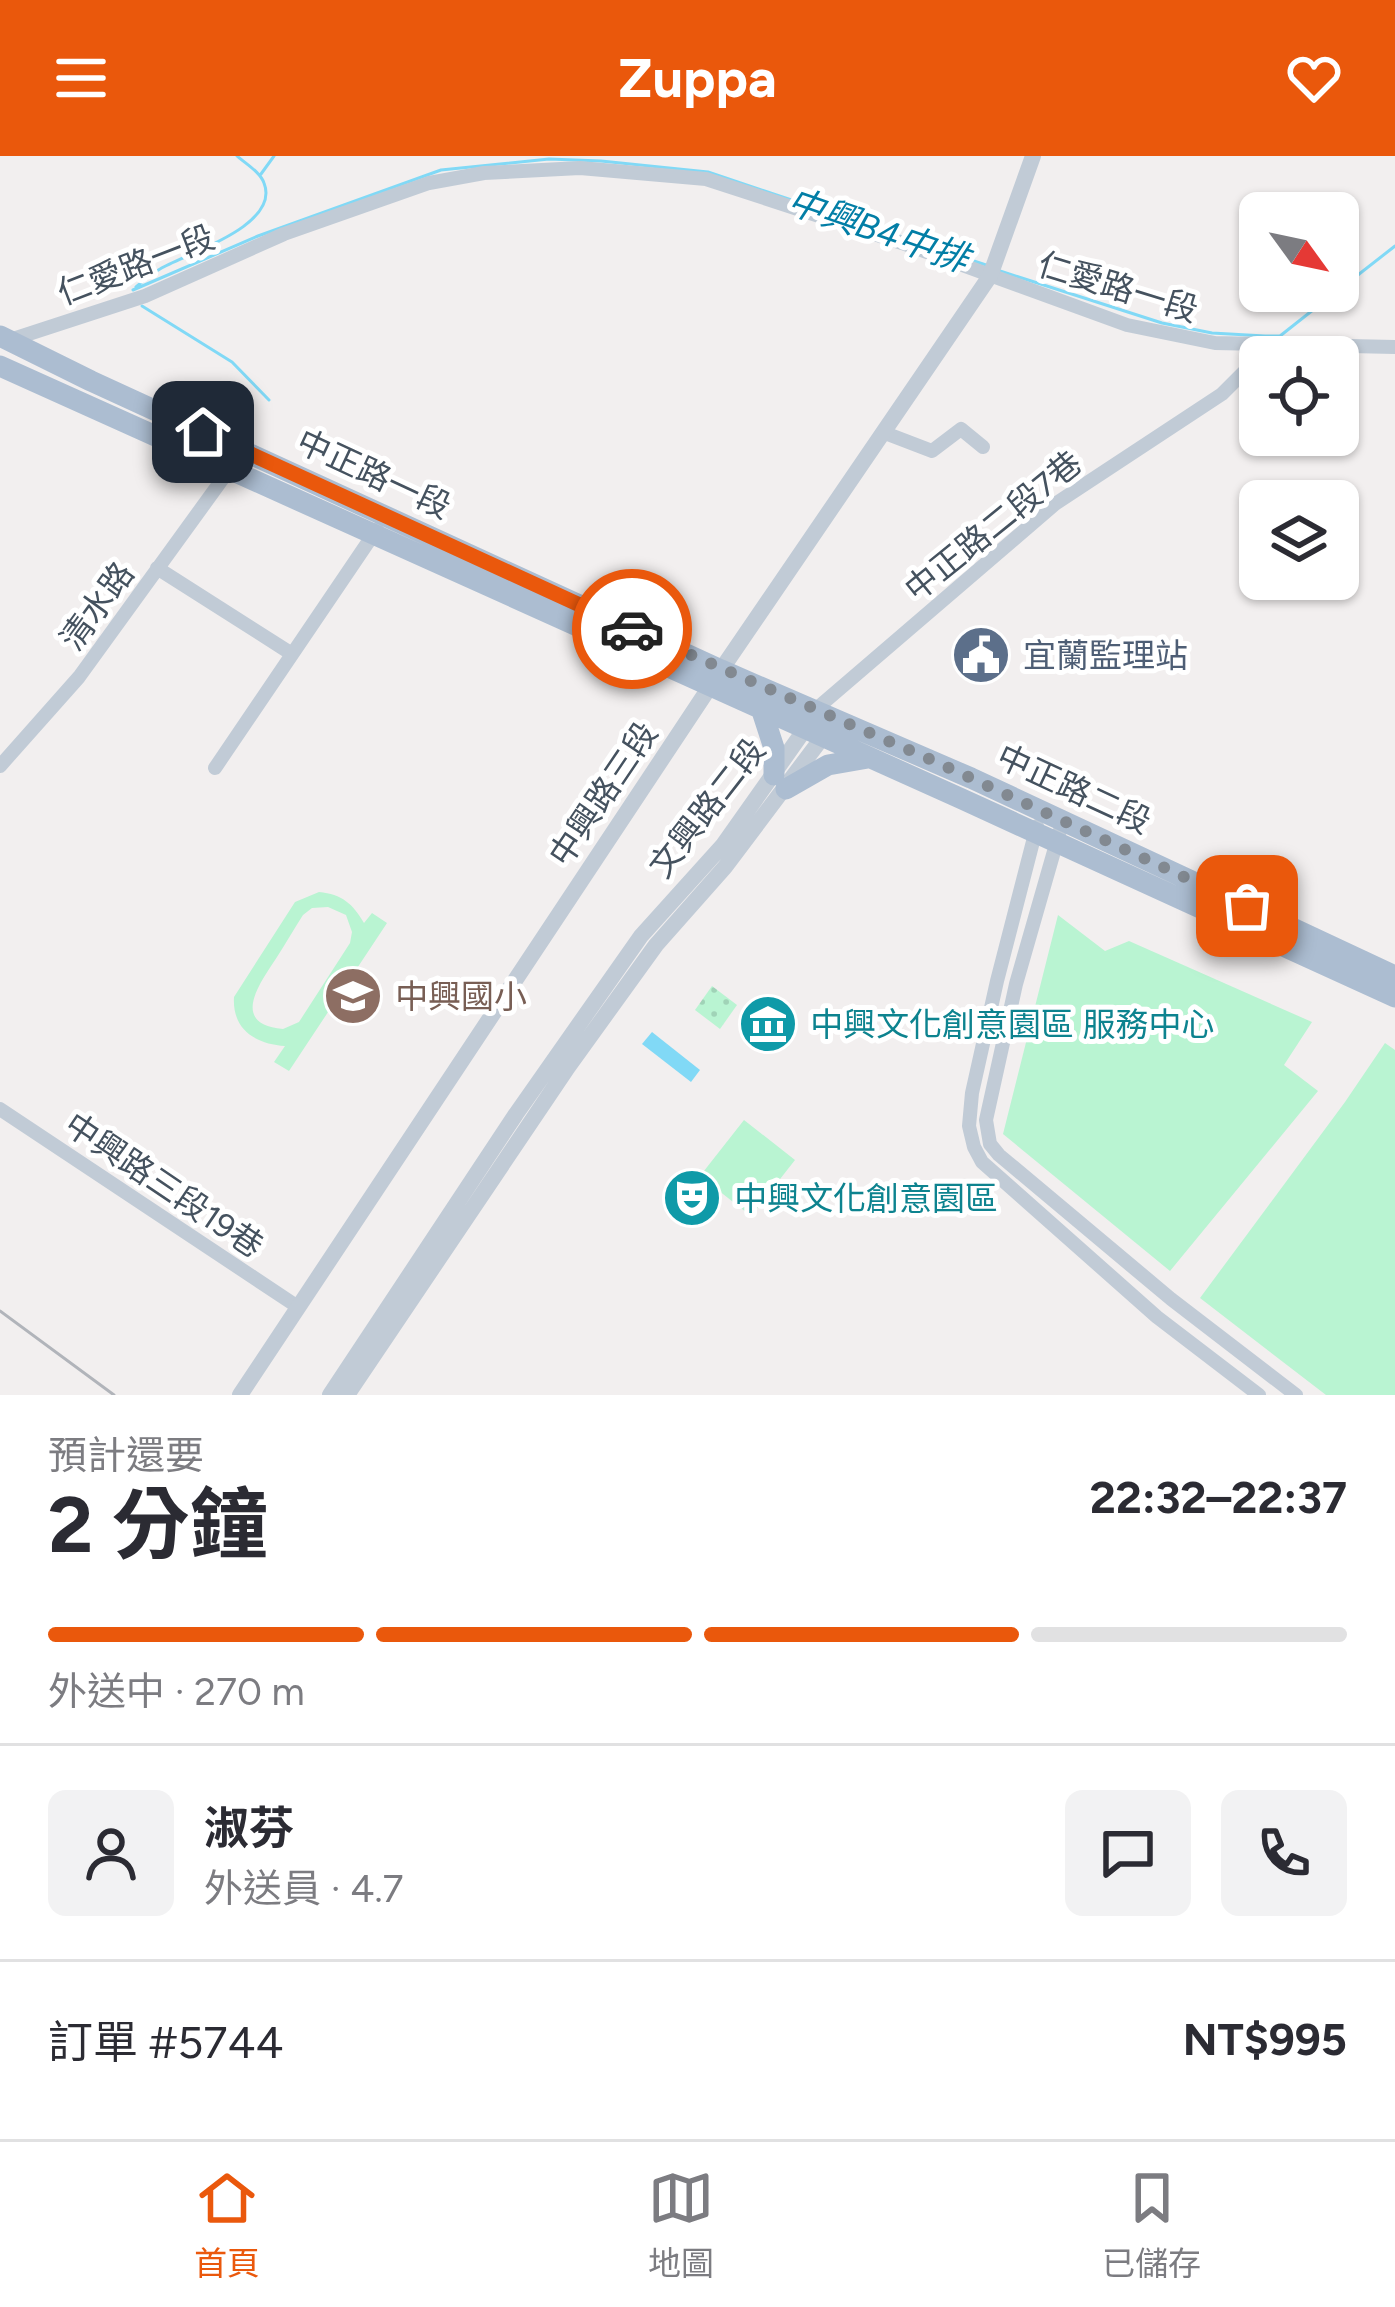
<!DOCTYPE html>
<html lang="zh-TW">
<head>
<meta charset="utf-8">
<style>
  :root { --surface:#fff; --page:#f2f2f3; --text:#2b2b33; --muted:#7c7c81; --line:#e1e1e2; --accent:#ea580c }
  body { margin:0; font-family:Figtree,"Noto Sans TC",sans-serif; background:var(--page); color:var(--text); height:100vh; display:flex; flex-direction:column; font-size:45px; white-space:nowrap }
  * { box-sizing:border-box; margin:0 }
  p { font-size:39px; color:var(--muted) }
  .icon { flex:none; width:66px; height:66px; fill:none; stroke:currentColor; stroke-width:2; stroke-linecap:round; stroke-linejoin:round }
  .map { position:relative; height:1239px; overflow:hidden }
  .drawer { display:flex; flex-direction:column; background:var(--surface); flex:1 }
  .drawer>* { flex:none }
  .needle { width:78px; rotate:123deg }
  .controls { position:absolute; left:1239px; top:36px; display:grid; gap:24px }
  .controls a { display:grid; place-items:center; width:120px; height:120px; border-radius:18px; background:var(--surface); box-shadow:0 3px 9px #0004; font-size:60px }
  .pin { position:absolute; display:grid; place-items:center; width:102px; height:102px; color:#fff; margin:-51px; border-radius:24px; box-shadow:0 6px 18px #0006 }
  .courier { position:absolute; display:grid; place-items:center; width:120px; height:120px; margin:-60px; border:9px solid #ea580c; border-radius:50%; background:#fff; color:#222; box-shadow:0 3px 15px #0007 }
  .summary em { font-style:normal; font-weight:700 }
  .summary div { display:flex; flex-direction:column-reverse }
  .summary { display:flex; align-items:center; justify-content:space-between; height:204px; padding:0 48px }
  h1 { font-size:78px; font-weight:700; line-height:90px }
  .bar { display:grid; grid-template-columns:repeat(4,1fr); gap:18px 12px; align-content:center; height:144px; padding:0 48px }
  .bar i { height:15px; border-radius:9px; background:var(--line) }
  .bar .on { background:var(--accent) }
  .bar p { grid-column:span 4 }
  .line { display:flex; align-items:center; gap:30px; padding:0 48px; border-top:3px solid var(--line) }
  .line div { flex:1 }
  .round { display:grid; place-items:center; flex:none; width:126px; height:126px; border-radius:18px; background:var(--page) }
  header { display:flex; justify-content:space-between; align-items:center; height:156px; padding:0 48px; background:var(--accent); color:#fff; font-size:54px; font-weight:700 }
  .tab-bar { display:flex; justify-content:space-around; align-items:center; height:168px; border-top:3px solid var(--line); background:var(--surface); font-size:33px; color:var(--muted) }
  .tab-bar a { display:grid; justify-items:center; gap:6px }
  .tab-bar .on { color:var(--accent) }
  .map>svg:first-child { display:block }
  .grass { fill:#b9f4d2; fill-rule:evenodd }
  .park { fill:url(#park-dots) }
  .water { fill:#81d9f6 }
  .lines { fill:none; stroke-linecap:round; stroke-linejoin:round }
  .stream { stroke:#81d9f6; stroke-width:3 }
  .minor { stroke:#c1cbd6; stroke-width:14 }
  .tertiary { stroke:#c1cbd6; stroke-width:16 }
  .primary { stroke:#acbdd1; stroke-width:21 }
  .rail { stroke:#b1b4ba; stroke-width:3 }
  .done { stroke:#828991; stroke-width:12; stroke-dasharray:0 21.6 }
  .route { stroke:#ea580c; stroke-width:15 }
  .labels { text-anchor:middle; dominant-baseline:central; stroke-width:10; stroke-linejoin:round; paint-order:stroke }
  .street-label { font-size:33px; fill:#45525f; stroke:#fff }
  .service-label { font-size:33px; fill:#4e5e75; stroke:#fff; text-anchor:start }
  .education-label { font-size:33px; fill:#785e54; stroke:#fff; text-anchor:start }
  .culture-label { font-size:33px; fill:#0d838f; stroke:#fff; text-anchor:start }
  .water-label { font-size:36px; font-style:italic; fill:#027ea6; stroke:#fff }
</style>
</head>
<body>
<header><svg class="icon" aria-label="menu" viewBox="0 0 24 24"><path d="M4 6h16M4 12h16M4 18h16"/></svg>Zuppa<svg class="icon" aria-label="heart" viewBox="0 0 24 24"><path d="M12 20l-8-8c-3-5 5-10 8-4 3-6 11-1 8 4z"/></svg></header>
<div class="map">
<svg width="1395" height="1239" viewBox="0 0 1395 1239">
  <defs>
    <pattern id="park-dots" width="8" height="8" patternUnits="userSpaceOnUse" patternTransform="scale(3)"><rect width="8" height="8" fill="#b9f4d2"/><path d="M2 2h.1M6 6h.1" fill="none" stroke="#a0d3b7" stroke-width="1.8" stroke-linecap="round"/></pattern>
  </defs>
  <rect width="100%" height="100%" fill="#f2efef"/>
  <!-- grass -->
  <path class="grass" d="M 319,736 C 342,738 353,748 364,767 L 372,757 L 387,767 L 289,915 L 274,906 L 285,890 C 256,888 232,874 234,841 L 295,746 ZM 328,751 L 346,759 L 352,776 L 350,787 L 299,866 L 283,873 C 229,868 260,827 277,801 C 286,787 294,773 303,759 L 312,752 Z
    M 1058,759 L 1105,795 L 1129,785 L 1312,866 L 1284,909 L 1318,935 L 1170,1115 L 1003,978 Z
    M 1385,887 L 1395,894 L 1395,1239 L 1326,1239 L 1200,1142 L 1345,946 Z
    M 744,964 L 795,1004 L 751,1060 L 700,1020 Z"/>
  <!-- park -->
  <path class="park" d="M 712,830 L 737,849 L 720,873 L 695,854 Z"/>
  <!-- water -->
  <path class="water" d="M 652,876 L 700,914 L 691,926 L 642,888 Z"/>
  <g class="lines">
    <!-- stream -->
    <path class="stream" d="M 261,18 L 274,0
      M 1000,115 L 1162,167 L 1212,177 L 1265,180 L 1280,180 L 1337,135
      M 136,131 C 144,124 151,118 160,113 C 185,98 281,70 264,27 C 260,16 246,8 237,0
      M 1340,133 L 1395,90
      M 133,134 L 258,80 L 441,14 L 549,3 L 601,5 L 708,16 L 986,109
      M 142,150 L 232,206 L 269,244"/>
    <!-- minor -->
    <path class="minor" d="M 10,184 L 145,140 L 284,78 L 429,27 L 484,17 L 580,12 L 706,23 L 902,87 L 1127,169 L 1215,187 L 1395,191
      M 885,277 L 932,295 L 961,273 L 983,291
      M 157,412 L 292,498
      M 815,554 L 1055,348 L 1222,238 L 1254,206 L 1263,189
      M 0,610 L 79,521 L 229,314
      M 215,612 L 377,373
      M 1063,664 L 1016,828 L 986,964 L 990,988 L 999,999 L 1171,1143 L 1296,1239
      M 1037,670 L 997,825 L 972,937 L 969,970 L 974,991 L 982,1006 L 1157,1161 L 1259,1239
      M 0,953 L 298,1151"/>
    <!-- tertiary -->
    <path class="tertiary" d="M 240,1239 L 721,514 L 990,120 L 1033,0
      M 330,1239 L 516,958 L 641,780 L 723,689 L 810,566
      M 347,1239 L 568,911 L 656,789 L 725,711 L 822,582 L 819,572"/>
    <!-- primary -->
    <path class="primary" d="M 0,180 L 91,225 L 721,514 L 971,622 L 1395,820
      M 0,210 L 962,643 L 1395,841
      M 761,552 L 774,592 L 774,619
      M 786,633 L 828,609 L 868,602"/>
    <!-- rail -->
    <path class="rail" d="M 0,1155 L 114,1239"/>
  </g>
  <g class="lines">
    <!-- done -->
    <path class="done" d="M 632,473 L 934,605 L 1247,750"/>
    <!-- route -->
    <path class="route" d="M 203,276 L 632,473"/>
  </g>
  <!-- icons -->
  <defs>
    <symbol id="civic-disc" viewBox="-11 -11 22 22"><circle r="9.5" fill="#5c6f8a" stroke="#fff"/><path d="M-.6-6.5H3V-4.5H.6V-3L4-1V1h2V6H-6V1h2V-1L-.6-3ZM-1.2 2.5V6h2.4V2.5Z" fill="#fff"/></symbol>
    <symbol id="school-disc" viewBox="-11 -11 22 22"><circle r="9.5" fill="#8d6e63" stroke="#fff"/><path d="M0-5L7-2L0 1L-7-2ZM-4 1L0 2.5L4 1V4Q0 6-4 4Z" fill="#fff"/></symbol>
    <symbol id="museum-disc" viewBox="-11 -11 22 22"><circle r="9.5" fill="#0f9aa8" stroke="#fff"/><path d="M0-6L6-3V-2H-6V-3ZM-5-1h2V3h-2ZM-1-1h2V3h-2ZM3-1h2V3H3ZM-6 4H6V6H-6Z" fill="#fff"/></symbol>
    <symbol id="theatre-disc" viewBox="-11 -11 22 22"><circle r="9.5" fill="#0f9aa8" stroke="#fff"/><path d="M-5-5.5Q0-4 5-5.5V0Q5 5 0 6Q-5 5-5 0ZM-3.3-2.5H-1v1.5H-3.3ZM1-2.5H3.3v1.5H1ZM-2.8 1Q0 5.5 2.8 1Z" fill="#fff"/></symbol>
  </defs>
  <g fill-rule="evenodd">
    <use href="#civic-disc" x="948" y="466" width="66" height="66"/>
    <use href="#school-disc" x="320" y="807" width="66" height="66"/>
    <use href="#museum-disc" x="735" y="835" width="66" height="66"/>
    <use href="#theatre-disc" x="659" y="1009" width="66" height="66"/>
  </g>
  <g class="labels">
    <!-- street labels -->
    <g class="street-label">
      <text transform="translate(136 109) rotate(-21)">仁愛路一段</text>
      <text transform="translate(1118 131) rotate(17)">仁愛路一段</text>
      <text transform="translate(374 318) rotate(25)">中正路一段</text>
      <text transform="translate(993 370) rotate(-39)">中正路二段7巷</text>
      <text transform="translate(97 450) rotate(-54)">清水路</text>
      <text transform="translate(1074 633) rotate(25)">中正路二段</text>
      <text transform="translate(603 638) rotate(-56)">中興路三段</text>
      <text transform="translate(707 652) rotate(-52)">文興路二段</text>
      <text transform="translate(164 1029) rotate(34)">中興路三段19巷</text>
    </g>
    <!-- service labels -->
    <g class="service-label">
      <text x="1023" y="499">宜蘭監理站</text>
    </g>
    <!-- education labels -->
    <g class="education-label">
      <text x="395" y="840">中興國小</text>
    </g>
    <!-- culture labels -->
    <g class="culture-label">
      <text x="810" y="868">中興文化創意園區 服務中心</text>
      <text x="734" y="1042">中興文化創意園區</text>
    </g>
    <!-- water labels -->
    <g class="water-label">
      <text transform="translate(878 74) rotate(19)">中興B4中排</text>
    </g>
  </g>
</svg>
<div class="controls">
<a><svg class="needle" viewBox="-14 -14 28 28"><path d="M0-13l5 13h-10z" fill="#e53935"/><path d="M0 13l5-13h-10z" fill="#7c7c81"/></svg></a>
<a><svg class="icon" aria-label="locate" viewBox="0 0 24 24"><circle cx="12" cy="12" r="6"/><path d="M12 2v4M12 18v4M2 12h4M18 12h4"/></svg></a>
<a><svg class="icon" aria-label="layers" viewBox="0 0 24 24"><path d="M12 4l9 5-9 5-9-5zM3 14l9 5 9-5"/></svg></a>
</div>
<div class="pin" style="left:1247px;top:750px;background:#ea580c"><svg class="icon" aria-label="bag" viewBox="0 0 24 24"><path d="M5 8h14l-1 12H6zM9 8a3 3 0 0 1 6 0"/></svg></div>
<div class="pin" style="left:203px;top:276px;background:#1f2937"><svg class="icon" aria-label="home" viewBox="0 0 24 24"><path d="M3 11l9-7 9 7M6 9v11h12V9"/></svg></div>
<div class="courier" style="left:632px;top:473px"><svg class="icon" aria-label="car" viewBox="0 0 24 24"><path d="M5 17H2v-5l4-1 3-4h7l3 4 3 1v5h-3M9 17h6M6 11h13"/><circle cx="7" cy="17" r="2"/><circle cx="17" cy="17" r="2"/></svg></div>
</div>
<section class="drawer">
<div class="summary"><div><h1>2 分鐘</h1><p>預計還要</p></div><em>22:32–22:37</em></div>
<div class="bar"><i class="on"></i><i class="on"></i><i class="on"></i><i></i><p>外送中 · 270 m</p></div>
<div class="line" style="height:216px"><a class="round"><svg class="icon" aria-label="person" viewBox="0 0 24 24"><circle cx="12" cy="8" r="4"/><path d="M4 21q1-7 8-7t8 7"/></svg></a><div><b>淑芬</b><p>外送員 · 4.7</p></div><a class="round"><svg class="icon" aria-label="chat" viewBox="0 0 24 24"><path d="M4 5h16v11H9l-5 4z"/></svg></a><a class="round"><svg class="icon" aria-label="phone" viewBox="0 0 24 24"><path d="M5 4h4l2 5-3 2q2 4 5 5l2-3 5 2v4C11 20 4 13 5 4z"/></svg></a></div>
<div class="line" style="height:156px"><div>訂單 #5744</div><b>NT$995</b></div>
</section>
<nav class="tab-bar">
<a class="on"><svg class="icon" aria-label="home" viewBox="0 0 24 24"><path d="M3 11l9-7 9 7M6 9v11h12V9"/></svg>首頁</a>
<a><svg class="icon" aria-label="map" viewBox="0 0 24 24"><path d="M3 6l6-2 6 2 6-2v14l-6 2-6-2-6 2zM9 4v14M15 6v14"/></svg>地圖</a>
<a><svg class="icon" aria-label="saved" viewBox="0 0 24 24"><path d="M7 4h10v16l-5-4-5 4z"/></svg>已儲存</a>
</nav>
</body>
</html>
